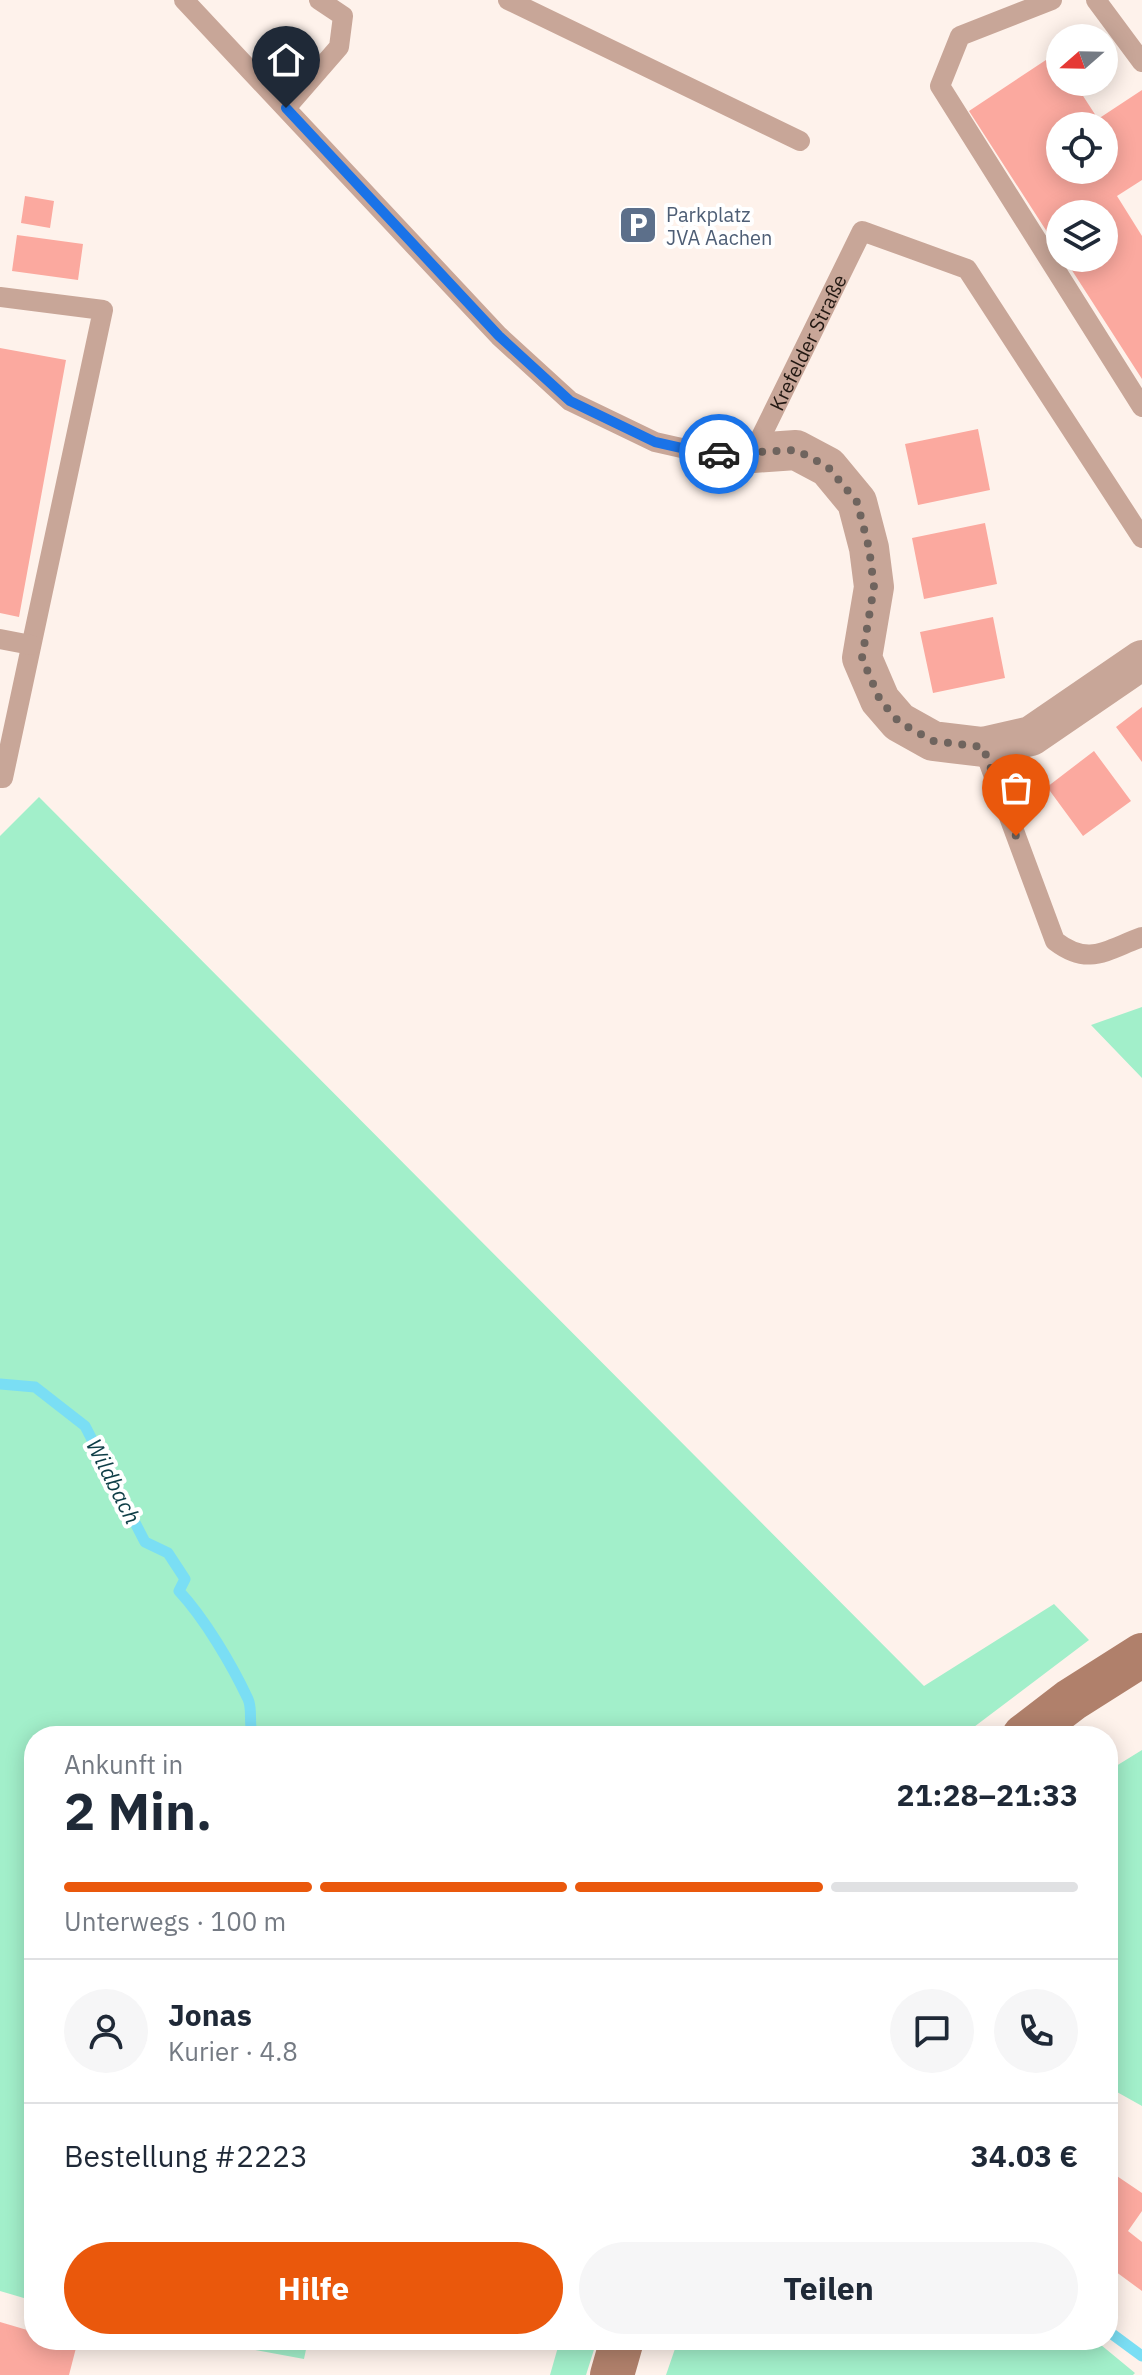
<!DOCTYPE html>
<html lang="de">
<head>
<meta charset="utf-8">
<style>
  :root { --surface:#fff; --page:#f6f6f7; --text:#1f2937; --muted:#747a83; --line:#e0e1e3; --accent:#ea580c }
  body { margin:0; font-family:"IBM Plex Sans",sans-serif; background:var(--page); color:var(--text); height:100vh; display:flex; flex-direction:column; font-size:30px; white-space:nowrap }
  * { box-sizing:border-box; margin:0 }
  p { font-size:26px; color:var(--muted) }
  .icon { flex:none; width:44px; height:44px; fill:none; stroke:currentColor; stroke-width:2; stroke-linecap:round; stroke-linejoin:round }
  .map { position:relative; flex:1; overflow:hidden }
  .drawer { position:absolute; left:24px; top:1726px; width:1094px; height:624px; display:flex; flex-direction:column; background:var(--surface); border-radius:32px; box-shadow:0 4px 20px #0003 }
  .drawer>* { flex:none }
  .needle { width:52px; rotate:250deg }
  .tools { position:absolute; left:1046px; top:24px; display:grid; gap:16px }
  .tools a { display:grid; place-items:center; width:72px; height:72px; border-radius:50%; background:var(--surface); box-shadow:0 4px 20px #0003; font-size:40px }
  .pin { position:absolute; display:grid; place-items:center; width:68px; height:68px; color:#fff; margin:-82px -34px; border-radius:50% 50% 50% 0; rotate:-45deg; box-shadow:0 0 8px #0007 }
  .pin .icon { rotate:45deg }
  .courier { position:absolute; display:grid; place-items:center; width:80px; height:80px; margin:-40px; border:6px solid #1a73e8; border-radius:50%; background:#fff; color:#222; box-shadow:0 2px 10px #0007 }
  .overview em { font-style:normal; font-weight:800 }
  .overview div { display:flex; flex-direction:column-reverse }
  .overview { display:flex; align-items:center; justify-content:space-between; height:136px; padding:0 40px }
  h1 { font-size:52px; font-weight:800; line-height:60px }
  .bar { display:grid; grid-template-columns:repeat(4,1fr); gap:12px 8px; align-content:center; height:96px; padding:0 40px }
  .bar i { height:10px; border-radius:6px; background:var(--line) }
  .bar .on { background:var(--accent) }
  .bar p { grid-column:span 4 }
  .line { display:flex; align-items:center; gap:20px; padding:0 40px; border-top:2px solid var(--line) }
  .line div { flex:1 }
  .round { display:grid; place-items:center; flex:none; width:84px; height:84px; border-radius:42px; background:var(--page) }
  .action { display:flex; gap:16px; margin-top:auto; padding:16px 40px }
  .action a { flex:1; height:92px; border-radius:48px; background:var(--accent); color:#fff; font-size:32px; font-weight:800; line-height:92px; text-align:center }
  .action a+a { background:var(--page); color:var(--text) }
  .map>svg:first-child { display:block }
  .green { fill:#a2efca }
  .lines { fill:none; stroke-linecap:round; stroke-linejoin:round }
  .stream { stroke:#7adef4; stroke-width:11 }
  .building { fill:#fba99f; fill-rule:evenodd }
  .lane { stroke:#c8a698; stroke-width:20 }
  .street { stroke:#c8a698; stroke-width:40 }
  .secondary { stroke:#b0806b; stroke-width:44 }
  .done { stroke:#6f645e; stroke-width:8; stroke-dasharray:0 14.4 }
  .route { stroke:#1a73e8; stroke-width:10 }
  .labels { text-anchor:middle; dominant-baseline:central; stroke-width:8; stroke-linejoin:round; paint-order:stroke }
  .service-label { font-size:20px; fill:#4e5e75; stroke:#fff; text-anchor:start }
  .street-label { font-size:20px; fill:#221812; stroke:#fff }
  .water-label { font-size:22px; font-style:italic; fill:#0d3d46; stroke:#fff }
</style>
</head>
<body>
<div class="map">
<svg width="1142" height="2375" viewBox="0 0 1142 2375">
  <rect width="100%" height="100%" fill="#fef2eb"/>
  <!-- green -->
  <path class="green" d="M 39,797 L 924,1686 L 1054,1604 L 1089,1640 L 962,1736 L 34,1736 L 34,2301 L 0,2291 L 0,836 Z
    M 1142,1007 L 1142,1078 L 1091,1025 Z
    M 1142,1750 L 1142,2106 L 1108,2087 L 1108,1771 Z
    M 201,2340 L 308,2340 L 304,2359 Z
    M 560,2340 L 597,2340 L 586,2375 L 550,2375 Z
    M 678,2340 L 1095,2340 L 1135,2373 L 1133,2375 L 666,2375 Z"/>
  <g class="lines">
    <!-- stream -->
    <path class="stream" d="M 0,1384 L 35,1387 L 85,1426 L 145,1542 L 168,1553 L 185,1579 L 179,1591 C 205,1619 232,1665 248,1699 C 253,1710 248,1724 253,1736
      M 1108,2331 L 1142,2356"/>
  </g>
  <!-- building -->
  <path class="building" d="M 1055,54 L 1060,61 L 1060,82 L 1074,82 L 1098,119 L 1142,90 L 1142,180 L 1117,196 L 1142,236 L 1142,379 L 1064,258 L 1104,258 L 1104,214 L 1060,214 L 1060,252 L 969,111 ZM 1060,126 L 1104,126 L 1104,170 L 1060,170 Z
    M 25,196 L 54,201 L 50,228 L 21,223 Z
    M 17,235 L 83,244 L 78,280 L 12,271 Z
    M 0,348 L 66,360 L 19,617 L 0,613 Z
    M 978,429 L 990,490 L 918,505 L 905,444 Z
    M 985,523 L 997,584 L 924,599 L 912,538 Z
    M 993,617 L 1005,678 L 933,693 L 920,632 Z
    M 1142,707 L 1142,762 L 1116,727 Z
    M 1094,751 L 1131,801 L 1083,836 L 1047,787 Z
    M 1108,2170 L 1142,2193 L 1142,2211 L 1128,2231 L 1142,2242 L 1142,2291 L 1108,2266 Z
    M 0,2322 L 34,2332 L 34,2340 L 63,2340 L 77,2344 L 69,2375 L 0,2375 Z"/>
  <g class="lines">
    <!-- lane -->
    <g class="lane">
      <path id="s1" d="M 184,0 L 499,336 L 570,401 L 655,442 L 708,454 L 753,453 L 862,231 L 967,269 L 1142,538"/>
      <path d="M 508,0 L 800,141"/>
      <path d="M 1052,0 L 960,36 L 940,86 L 1142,407"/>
      <path d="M 1096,0 L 1142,62"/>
      <path d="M 286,108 L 339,47 L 343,16 L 319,0"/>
      <path d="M 0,297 L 103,310 L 3,778 L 0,778"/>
      <path d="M 0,639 L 31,645"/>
      <path d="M 983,747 L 1055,941 C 1089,967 1106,950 1142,937"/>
    </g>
    <!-- street -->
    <path class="street" d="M 753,453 L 796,450 L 828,467 L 857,502 L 869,548 L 874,587 L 862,658 L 880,700 L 899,722 L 933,741 L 983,747 L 1031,736 L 1142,660"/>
    <!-- secondary -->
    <path class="secondary" d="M 1024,1736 L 1071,1700 L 1142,1655
      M 612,2375 L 622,2340"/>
  </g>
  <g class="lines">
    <!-- done -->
    <path class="done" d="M 719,454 L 796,450 L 828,467 L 857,502 L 869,548 L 874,587 L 862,658 L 880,700 L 899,722 L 933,741 L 983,747 L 1016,836"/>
    <!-- route -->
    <path class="route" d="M 286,108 L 499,336 L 570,401 L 655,442 L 708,454 L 719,454"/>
  </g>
  <!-- icons -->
  <defs>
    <symbol id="parking-square" viewBox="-11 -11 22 22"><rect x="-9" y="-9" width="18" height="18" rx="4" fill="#5c6f8a" stroke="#fff"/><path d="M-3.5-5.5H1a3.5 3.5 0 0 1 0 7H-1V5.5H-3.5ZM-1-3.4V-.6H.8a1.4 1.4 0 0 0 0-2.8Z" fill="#fff"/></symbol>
  </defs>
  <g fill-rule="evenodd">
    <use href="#parking-square" x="616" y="203" width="44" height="44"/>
  </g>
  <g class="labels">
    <!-- service labels -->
    <g class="service-label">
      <text x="666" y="214">Parkplatz<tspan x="666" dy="23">JVA Aachen</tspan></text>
    </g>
    <!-- street labels -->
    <g class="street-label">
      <text stroke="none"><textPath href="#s1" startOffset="874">Krefelder Straße</textPath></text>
    </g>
    <!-- water labels -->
    <g class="water-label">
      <text transform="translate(114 1481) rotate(63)">Wildbach</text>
    </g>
  </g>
</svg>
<div class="tools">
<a><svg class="needle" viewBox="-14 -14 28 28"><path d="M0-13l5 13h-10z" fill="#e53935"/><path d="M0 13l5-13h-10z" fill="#747a83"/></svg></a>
<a><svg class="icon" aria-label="locate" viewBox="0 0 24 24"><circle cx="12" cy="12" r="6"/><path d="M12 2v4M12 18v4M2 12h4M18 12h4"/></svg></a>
<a><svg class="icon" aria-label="layers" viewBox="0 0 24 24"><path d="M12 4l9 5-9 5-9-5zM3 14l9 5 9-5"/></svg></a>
</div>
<div class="pin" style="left:1016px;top:836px;background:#ea580c"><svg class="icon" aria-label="bag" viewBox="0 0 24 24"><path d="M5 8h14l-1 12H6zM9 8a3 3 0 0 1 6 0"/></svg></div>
<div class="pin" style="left:286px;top:108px;background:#1f2937"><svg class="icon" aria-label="home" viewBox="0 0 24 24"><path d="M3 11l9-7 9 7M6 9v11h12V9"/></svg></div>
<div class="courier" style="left:719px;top:454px"><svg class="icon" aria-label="car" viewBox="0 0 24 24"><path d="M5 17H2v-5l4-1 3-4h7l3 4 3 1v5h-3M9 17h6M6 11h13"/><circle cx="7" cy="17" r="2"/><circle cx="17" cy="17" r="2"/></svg></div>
<section class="drawer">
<div class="overview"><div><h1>2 Min.</h1><p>Ankunft in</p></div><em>21:28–21:33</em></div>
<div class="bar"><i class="on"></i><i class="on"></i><i class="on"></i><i></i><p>Unterwegs · 100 m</p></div>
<div class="line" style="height:144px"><a class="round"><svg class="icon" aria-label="person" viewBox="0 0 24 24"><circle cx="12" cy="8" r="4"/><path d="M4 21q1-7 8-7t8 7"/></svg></a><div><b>Jonas</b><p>Kurier · 4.8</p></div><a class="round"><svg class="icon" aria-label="chat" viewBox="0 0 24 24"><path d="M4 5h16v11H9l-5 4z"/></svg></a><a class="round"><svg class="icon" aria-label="phone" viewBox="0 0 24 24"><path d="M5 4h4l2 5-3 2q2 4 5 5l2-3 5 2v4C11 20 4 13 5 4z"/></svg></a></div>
<div class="line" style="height:104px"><div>Bestellung #2223</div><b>34.03 €</b></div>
<div class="action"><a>Hilfe</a><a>Teilen</a></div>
</section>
</div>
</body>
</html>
